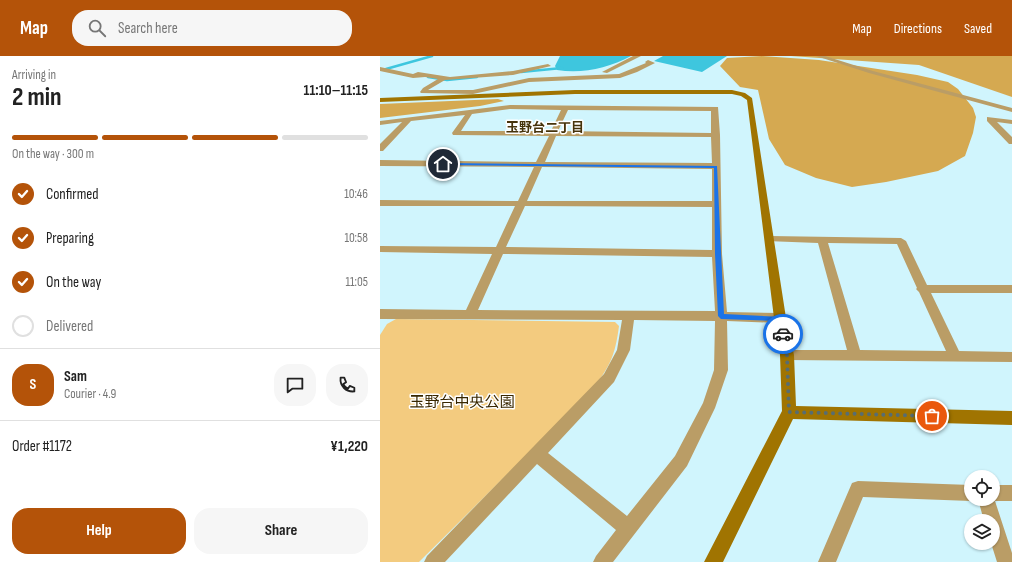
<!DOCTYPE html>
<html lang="en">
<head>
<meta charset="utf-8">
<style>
  :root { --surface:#fff; --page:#f6f6f6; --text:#222; --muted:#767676; --line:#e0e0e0; --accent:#b45309 }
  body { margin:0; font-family:"Sofia Sans Condensed","Noto Sans JP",sans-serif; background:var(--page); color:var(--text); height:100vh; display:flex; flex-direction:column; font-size:15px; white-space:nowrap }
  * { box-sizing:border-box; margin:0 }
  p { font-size:13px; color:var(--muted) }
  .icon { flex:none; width:22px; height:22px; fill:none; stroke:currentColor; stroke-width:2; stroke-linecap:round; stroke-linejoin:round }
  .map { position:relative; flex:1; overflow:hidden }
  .sheet { display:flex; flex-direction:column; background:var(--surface); width:380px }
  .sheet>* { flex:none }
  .buttons { position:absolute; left:584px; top:414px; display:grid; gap:8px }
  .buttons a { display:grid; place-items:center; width:36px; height:36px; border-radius:50%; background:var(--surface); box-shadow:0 1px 3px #0004; font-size:20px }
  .pin { position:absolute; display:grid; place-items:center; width:34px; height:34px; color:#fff; margin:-17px; border:2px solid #fff; border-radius:50%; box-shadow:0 1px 4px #0007 }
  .courier { position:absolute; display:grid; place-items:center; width:40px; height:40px; margin:-20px; border:3px solid #1a73e8; border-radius:50%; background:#fff; color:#222; box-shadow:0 1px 5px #0007 }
  .overview em { font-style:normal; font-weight:700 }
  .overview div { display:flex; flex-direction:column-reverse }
  .overview { display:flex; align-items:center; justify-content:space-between; height:68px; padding:0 12px }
  h1 { font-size:26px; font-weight:700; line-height:30px }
  .bar { display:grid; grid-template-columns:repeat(4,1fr); gap:6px 4px; align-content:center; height:48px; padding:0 12px }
  .bar i { height:5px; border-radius:3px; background:var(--line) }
  .bar .on { background:var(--accent) }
  .bar p { grid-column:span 4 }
  .line { display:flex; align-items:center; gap:10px; padding:0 12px; border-top:1px solid var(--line) }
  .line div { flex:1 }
  .round { display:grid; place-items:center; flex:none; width:42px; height:42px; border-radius:16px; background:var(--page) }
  ol { padding:0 12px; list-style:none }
  li { display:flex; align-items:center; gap:12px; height:44px }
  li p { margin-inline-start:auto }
  li .icon { padding:4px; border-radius:50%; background:var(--accent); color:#fff; stroke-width:4 }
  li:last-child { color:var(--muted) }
  li i { width:22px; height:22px; border:2px solid var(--line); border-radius:50% }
  .cta { display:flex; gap:8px; margin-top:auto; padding:8px 12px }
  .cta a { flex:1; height:46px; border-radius:16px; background:var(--accent); color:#fff; font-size:16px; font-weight:700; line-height:46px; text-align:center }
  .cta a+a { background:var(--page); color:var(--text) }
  header { display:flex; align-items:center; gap:24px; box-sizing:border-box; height:56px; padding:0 20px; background:var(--accent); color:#fff }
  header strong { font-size:19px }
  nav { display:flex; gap:22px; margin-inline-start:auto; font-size:14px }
  .search { width:280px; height:36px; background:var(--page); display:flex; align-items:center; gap:10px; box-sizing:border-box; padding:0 14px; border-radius:16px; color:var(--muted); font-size:15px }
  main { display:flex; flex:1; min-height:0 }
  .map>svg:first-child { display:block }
  .green { fill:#f3cb7f }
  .forest { fill:#d5a951 }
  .water { fill:#3ec6de }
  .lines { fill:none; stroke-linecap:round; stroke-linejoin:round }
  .stream { stroke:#3ec6de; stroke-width:2.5 }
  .street { fill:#ba9d66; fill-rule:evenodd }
  .secondary { fill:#a07401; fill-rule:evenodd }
  .route { fill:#1a73e8 }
  .done { stroke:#576d72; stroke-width:4; stroke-dasharray:0 7.2 }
  .labels { text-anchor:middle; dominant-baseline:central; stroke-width:3; stroke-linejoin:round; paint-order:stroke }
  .far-neighbourhood-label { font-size:13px; font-weight:bold; fill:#46330b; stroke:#fff }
  .park-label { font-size:15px; fill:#392700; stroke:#fff }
</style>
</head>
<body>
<header>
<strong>Map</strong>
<div class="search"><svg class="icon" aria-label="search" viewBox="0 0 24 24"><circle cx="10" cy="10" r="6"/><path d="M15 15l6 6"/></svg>Search here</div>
<nav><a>Map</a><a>Directions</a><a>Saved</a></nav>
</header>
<main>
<section class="sheet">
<div class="overview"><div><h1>2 min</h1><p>Arriving in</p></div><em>11:10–11:15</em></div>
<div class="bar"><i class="on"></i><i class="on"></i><i class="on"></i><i></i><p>On the way · 300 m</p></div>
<ol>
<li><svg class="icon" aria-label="check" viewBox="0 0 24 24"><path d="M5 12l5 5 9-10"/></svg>Confirmed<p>10:46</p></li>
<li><svg class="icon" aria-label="check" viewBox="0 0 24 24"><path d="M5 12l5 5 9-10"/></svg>Preparing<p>10:58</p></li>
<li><svg class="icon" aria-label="check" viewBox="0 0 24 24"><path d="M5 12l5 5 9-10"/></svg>On the way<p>11:05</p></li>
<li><i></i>Delivered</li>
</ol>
<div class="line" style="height:72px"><b class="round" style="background:var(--accent);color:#fff">S</b><div><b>Sam</b><p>Courier · 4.9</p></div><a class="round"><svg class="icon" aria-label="chat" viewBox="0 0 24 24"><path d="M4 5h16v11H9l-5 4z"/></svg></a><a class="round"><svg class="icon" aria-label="phone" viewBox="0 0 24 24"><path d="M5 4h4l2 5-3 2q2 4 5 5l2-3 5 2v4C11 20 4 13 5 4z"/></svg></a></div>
<div class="line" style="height:52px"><div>Order #1172</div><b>¥1,220</b></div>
<div class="cta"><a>Help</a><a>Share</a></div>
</section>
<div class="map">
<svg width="632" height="506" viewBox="0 0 632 506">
  <rect width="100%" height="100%" fill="#d0f5fd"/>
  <!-- green -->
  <path class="green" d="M 16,263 L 235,266 L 239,270 C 235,301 229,312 210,336 L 39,506 L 0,506 L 0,279 L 7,268 Z"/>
  <!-- forest -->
  <path class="forest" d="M 382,0 L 439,4 L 537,19 L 568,26 L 578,33 L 593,52 L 596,61 L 593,77 L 585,100 L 558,115 L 506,126 L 472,131 L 436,122 L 405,109 L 389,83 L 378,34 L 360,31 L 340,10 L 347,2 Z
    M 411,0 L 632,0 L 632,41 L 539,9 Z
    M 118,43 L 124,45 L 100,50 L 0,62 L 0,48 Z"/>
  <!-- water -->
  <path class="water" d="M 180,0 L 251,0 C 228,12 203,18 177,14 L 175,10 Z
    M 283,0 L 347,0 L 322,16 L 274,5 Z"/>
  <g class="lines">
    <!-- stream -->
    <path class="stream" d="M 6,13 L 52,0
      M 141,16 L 182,12
      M 48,21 L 67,24 L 97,21"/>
    <!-- street -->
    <path class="street" d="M 253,0 L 261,0 L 227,17 L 222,16 Z
      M 436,0 L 445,0 L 493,15 L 632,52 L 632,56 L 489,17 Z
      M 268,4 L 275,7 L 257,16 L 240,22 L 149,26 L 93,38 L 41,37 L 40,36 L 43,32 L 58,23 L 45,21 L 33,22 L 0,15 L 0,11 L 33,18 L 38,16 L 70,21 L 133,15 L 168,8 L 171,10 L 133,19 L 65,24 L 48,34 L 93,34 L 149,22 L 239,18 L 266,7 L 265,6 Z
      M 130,49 L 338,51 L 340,79 L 342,198 L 347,256 L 400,257 L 404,259 L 406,262 L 404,265 L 400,267 L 347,265 L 348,314 L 335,352 L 307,410 L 233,506 L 213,506 L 216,500 L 236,474 L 157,408 L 65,506 L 44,506 L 47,500 L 224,318 L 237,294 L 242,264 L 0,263 L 0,253 L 86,254 L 112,198 L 0,196 L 0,190 L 116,191 L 135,150 L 0,150 L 0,144 L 138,145 L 154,111 L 0,110 L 0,104 L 156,106 L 169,80 L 73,79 L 72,77 L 85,59 L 31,65 L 3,95 L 0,95 L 0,88 L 22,66 L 0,69 L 0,65 ZM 130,53 L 181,54 L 171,75 L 81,75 L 92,58 ZM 188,54 L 331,55 L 331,77 L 178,75 ZM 176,80 L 331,81 L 332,107 L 165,106 ZM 162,111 L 332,113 L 332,145 L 147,145 ZM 145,150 L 332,151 L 332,194 L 126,191 ZM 123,198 L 332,201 L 335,255 L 98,254 ZM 254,264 L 335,265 L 334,314 L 323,347 L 295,400 L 247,460 L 168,397 L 234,326 L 250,294 Z
      M 607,61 L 632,64 L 632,68 L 617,66 L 632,81 L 632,88 L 629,88 L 607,65 Z
      M 390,180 L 521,182 L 526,185 L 547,229 L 632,229 L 632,237 L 551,237 L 579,295 L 632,296 L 632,306 L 407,304 L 402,303 L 400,299 L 402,295 L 407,294 L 467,294 L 438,187 L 386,185 L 385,183 L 386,181 ZM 448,187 L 517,188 L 537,232 L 536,233 L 539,236 L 566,295 L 480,294 Z
      M 478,425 L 591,429 L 591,443 L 596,443 L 591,445 L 483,441 L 456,506 L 438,506 L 472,427 Z
      M 613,429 L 632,429 L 632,445 L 615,445 L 632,497 L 632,506 L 617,506 L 611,487 L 613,487 L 613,465 L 604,465 L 598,443 L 613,443 Z"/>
    <!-- secondary -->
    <path class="secondary" d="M 195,34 L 352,34 L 365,37 L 372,42 L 406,262 L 414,299 L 416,350 L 632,355 L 632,369 L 413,363 L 343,506 L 324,506 L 402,355 L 400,299 L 394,262 L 367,44 L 361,40 L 352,38 L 195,38 L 0,46 L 0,42 Z"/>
  </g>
  <!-- route -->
  <path class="route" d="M 63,107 L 337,110 L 344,258 L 403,261 L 407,278 L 403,281 L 401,280 L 398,265 L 341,263 L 338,260 L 335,198 L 334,112 L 62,109 Z"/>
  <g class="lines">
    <!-- done -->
    <path class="done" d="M 403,278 L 407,299 L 409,356 L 552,360"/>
  </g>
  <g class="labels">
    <!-- far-neighbourhood labels -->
    <g class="far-neighbourhood-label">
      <text x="165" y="72">玉野台二丁目</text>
    </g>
    <!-- park labels -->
    <g class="park-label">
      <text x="82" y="346">玉野台中央公園</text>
    </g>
  </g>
</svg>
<div class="buttons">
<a><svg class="icon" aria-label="locate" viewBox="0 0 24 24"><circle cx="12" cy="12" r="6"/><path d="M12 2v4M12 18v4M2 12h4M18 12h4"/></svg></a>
<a><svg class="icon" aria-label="layers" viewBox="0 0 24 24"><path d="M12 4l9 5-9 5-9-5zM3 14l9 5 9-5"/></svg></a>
</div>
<div class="pin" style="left:552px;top:360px;background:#ea580c"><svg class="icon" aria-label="bag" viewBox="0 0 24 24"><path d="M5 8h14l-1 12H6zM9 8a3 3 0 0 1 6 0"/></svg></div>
<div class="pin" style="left:63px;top:108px;background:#1f2937"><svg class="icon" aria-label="home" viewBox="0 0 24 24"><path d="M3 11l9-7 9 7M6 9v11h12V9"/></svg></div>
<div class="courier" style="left:403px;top:278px"><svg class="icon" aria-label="car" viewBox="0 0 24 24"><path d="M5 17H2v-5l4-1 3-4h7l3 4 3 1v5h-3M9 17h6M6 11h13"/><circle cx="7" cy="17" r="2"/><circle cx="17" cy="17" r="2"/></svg></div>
</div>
</main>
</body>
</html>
